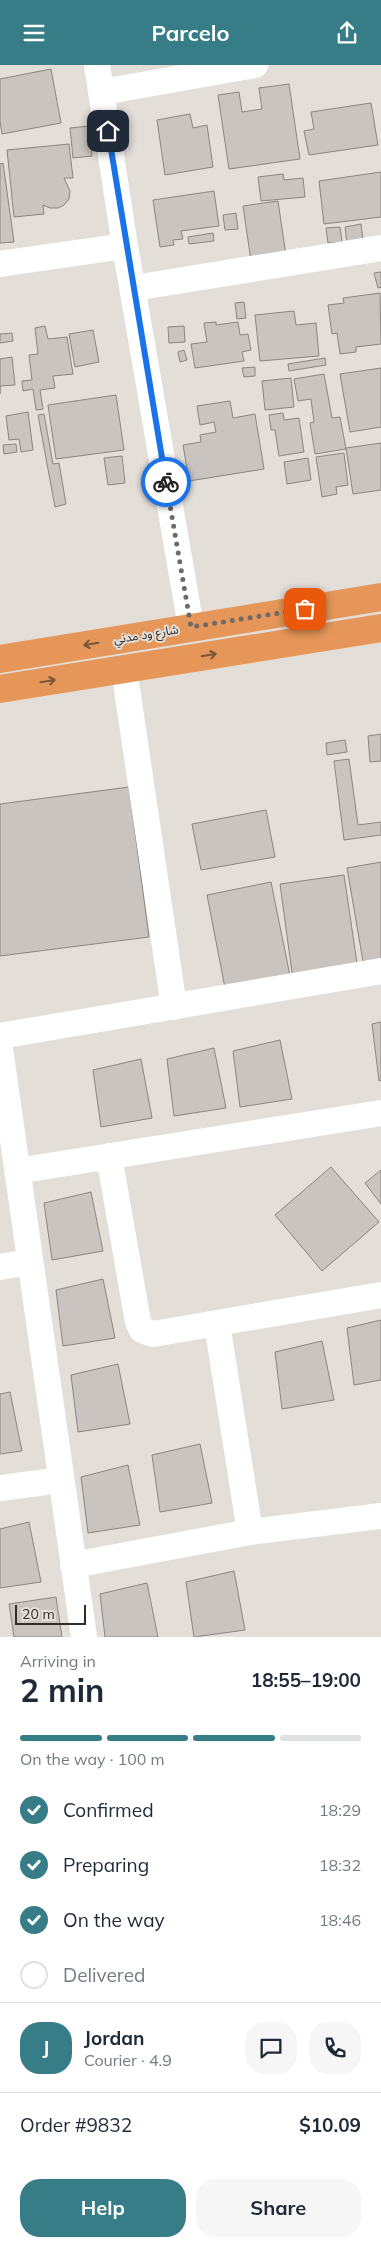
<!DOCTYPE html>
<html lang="en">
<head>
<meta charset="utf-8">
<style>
  :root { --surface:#fff; --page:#f6f6f7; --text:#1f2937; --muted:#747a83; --line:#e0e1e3; --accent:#367d87 }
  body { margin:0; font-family:Mulish,"Noto Sans Arabic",sans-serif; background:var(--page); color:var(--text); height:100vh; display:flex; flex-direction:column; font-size:19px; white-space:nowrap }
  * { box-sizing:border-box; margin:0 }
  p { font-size:16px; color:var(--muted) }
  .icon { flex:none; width:28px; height:28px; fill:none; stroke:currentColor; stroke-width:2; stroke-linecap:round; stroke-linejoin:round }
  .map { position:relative; height:1572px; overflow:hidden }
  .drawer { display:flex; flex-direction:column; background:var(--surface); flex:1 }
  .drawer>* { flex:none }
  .scale { position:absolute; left:15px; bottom:12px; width:71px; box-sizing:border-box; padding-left:5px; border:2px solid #2f2c2a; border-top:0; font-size:14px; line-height:18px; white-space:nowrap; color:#2f2c2a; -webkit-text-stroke:4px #e4ded9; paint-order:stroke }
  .pin { position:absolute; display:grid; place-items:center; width:42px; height:42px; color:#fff; margin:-21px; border-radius:10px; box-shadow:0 2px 8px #0006 }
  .courier { position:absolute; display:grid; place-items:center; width:50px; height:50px; margin:-25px; border:4px solid #1a73e8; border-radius:50%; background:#fff; color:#222; box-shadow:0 1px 6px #0007 }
  .overview em { font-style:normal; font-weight:700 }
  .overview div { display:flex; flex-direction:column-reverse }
  .overview { display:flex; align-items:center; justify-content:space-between; height:85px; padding:0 20px }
  h1 { font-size:32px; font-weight:700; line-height:38px }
  .bar { display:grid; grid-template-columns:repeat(4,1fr); gap:8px 5px; align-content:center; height:60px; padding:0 20px }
  .bar i { height:6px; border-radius:4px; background:var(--line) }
  .bar .selected { background:var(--accent) }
  .bar p { grid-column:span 4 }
  .line { display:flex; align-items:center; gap:12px; padding:0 20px; border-top:1px solid var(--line) }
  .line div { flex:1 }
  .round { display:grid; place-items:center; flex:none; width:52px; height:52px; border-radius:20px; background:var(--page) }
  ol { padding:0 20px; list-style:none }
  li { display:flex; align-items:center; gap:15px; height:55px }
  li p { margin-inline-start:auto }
  li .icon { padding:5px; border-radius:50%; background:var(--accent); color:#fff; stroke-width:4 }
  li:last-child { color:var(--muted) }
  li i { width:28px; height:28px; border:2px solid var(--line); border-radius:50% }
  .primary-button { display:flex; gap:10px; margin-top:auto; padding:10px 20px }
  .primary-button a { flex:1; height:58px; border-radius:20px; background:var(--accent); color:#fff; font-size:20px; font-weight:700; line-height:58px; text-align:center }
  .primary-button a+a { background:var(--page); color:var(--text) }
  header { display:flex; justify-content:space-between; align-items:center; height:65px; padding:0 20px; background:var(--accent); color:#fff; font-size:22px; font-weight:700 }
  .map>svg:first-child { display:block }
  .building { fill:#cac4c0; stroke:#8b8581 }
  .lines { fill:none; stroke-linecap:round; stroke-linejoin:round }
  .street { stroke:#fff; stroke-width:26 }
  .highway { stroke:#e59658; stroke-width:28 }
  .oneway { stroke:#78563c }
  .done { stroke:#6e6a67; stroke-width:5; stroke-dasharray:0 9 }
  .route { stroke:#1a73e8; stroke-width:6 }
  .labels { text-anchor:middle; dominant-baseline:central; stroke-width:4; stroke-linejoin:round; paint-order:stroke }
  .street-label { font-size:12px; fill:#2f2c2a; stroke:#e4ded9 }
</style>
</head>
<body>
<header><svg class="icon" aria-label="menu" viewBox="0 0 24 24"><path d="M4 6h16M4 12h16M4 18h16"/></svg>Parcelo<svg class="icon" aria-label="share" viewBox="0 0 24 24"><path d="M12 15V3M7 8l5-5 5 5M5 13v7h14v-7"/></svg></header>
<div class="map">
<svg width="381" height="1572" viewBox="0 0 381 1572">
  <rect width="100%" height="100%" fill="#e4ded9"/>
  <!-- building -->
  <path class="building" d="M 51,4 L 61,58 L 2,69 L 0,56 L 0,14 Z
    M 289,19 L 300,94 L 229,104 L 218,30 L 239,27 L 242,47 L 262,44 L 259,23 Z
    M 371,38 L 378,80 L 309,90 L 304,66 L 314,64 L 311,47 Z
    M 190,49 L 193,63 L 207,60 L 213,102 L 165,110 L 157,55 Z
    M 89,61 L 92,91 L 73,93 L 70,63 Z
    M 69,79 L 73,113 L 64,113 L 70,126 L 69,134 L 64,140 L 58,143 L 50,143 L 43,140 L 44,149 L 14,152 L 7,85 Z
    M 3,98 L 14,177 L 0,178 L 0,99 Z
    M 381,107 L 381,152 L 324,159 L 319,116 Z
    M 283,109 L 284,115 L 303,113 L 305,132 L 261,136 L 258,112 Z
    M 214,126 L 219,161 L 181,166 L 183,174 L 173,175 L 174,180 L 160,182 L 153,135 Z
    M 278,136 L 286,191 L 251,196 L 243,141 Z
    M 236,148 L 238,164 L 225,165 L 223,150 Z
    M 361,159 L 363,176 L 347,178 L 345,162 Z
    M 340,162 L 342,177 L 328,178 L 326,163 Z
    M 213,168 L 214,176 L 189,179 L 188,172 Z
    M 381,207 L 381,222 L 378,223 L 374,208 Z
    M 380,228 L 381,279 L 356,282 L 356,287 L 340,289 L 337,268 L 332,269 L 328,240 L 344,238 L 343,233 Z
    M 244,237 L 246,253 L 237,254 L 235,238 Z
    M 294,246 L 296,260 L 316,258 L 319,291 L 260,296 L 255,250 Z
    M 216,257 L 216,260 L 238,257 L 240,270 L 248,269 L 251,285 L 242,287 L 244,296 L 195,303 L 191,279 L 207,277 L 204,258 Z
    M 45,261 L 48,274 L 67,272 L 73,309 L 53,311 L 55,323 L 40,325 L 43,344 L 36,345 L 33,324 L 23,326 L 22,316 L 32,315 L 29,290 L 38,289 L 35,263 Z
    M 184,261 L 185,277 L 169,278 L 168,262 Z
    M 93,265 L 99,297 L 75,302 L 69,269 Z
    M 12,268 L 13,276 L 0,278 L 0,269 Z
    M 184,285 L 187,295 L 180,297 L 178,287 Z
    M 12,292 L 15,320 L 0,321 L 0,329 L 0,294 Z
    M 325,293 L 326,300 L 289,306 L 288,299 Z
    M 255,302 L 255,311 L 244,312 L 242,303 Z
    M 381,303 L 381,362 L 350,367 L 340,309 Z
    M 324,309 L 332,353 L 340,352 L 346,384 L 315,389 L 310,358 L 314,357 L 311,334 L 298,336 L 294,314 Z
    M 291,313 L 294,342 L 265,345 L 262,316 Z
    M 116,330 L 124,385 L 56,394 L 48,340 Z
    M 230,336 L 233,353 L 255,349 L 264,404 L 189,416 L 183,380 L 201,377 L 200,370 L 216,367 L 214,357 L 200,360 L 197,341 Z
    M 28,347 L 33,385 L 21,387 L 19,374 L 9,375 L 6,351 Z
    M 283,348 L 284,355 L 299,353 L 304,387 L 279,391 L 275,365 L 271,365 L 269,350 Z
    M 44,349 L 53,399 L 59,398 L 66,439 L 55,442 L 38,350 Z
    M 381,378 L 381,425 L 353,429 L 346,383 Z
    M 16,379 L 17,387 L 4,389 L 3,380 Z
    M 344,388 L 348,420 L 336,422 L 337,429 L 322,432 L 316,392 Z
    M 122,391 L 125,418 L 108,420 L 104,393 Z
    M 308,393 L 311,415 L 287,419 L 284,397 Z
    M 381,669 L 381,696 L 370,697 L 368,671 Z
    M 345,675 L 347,687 L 327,690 L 326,678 Z
    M 349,694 L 358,760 L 381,757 L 381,770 L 344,775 L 334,696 Z
    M 129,722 L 149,872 L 0,891 L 0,739 Z
    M 266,745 L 275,792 L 201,805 L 192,759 Z
    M 381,797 L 381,899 L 364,902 L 347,803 Z
    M 344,810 L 358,905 L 293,915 L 280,819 Z
    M 271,817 L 291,916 L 226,928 L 207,830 Z
    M 381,957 L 381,1015 L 379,1016 L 372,959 Z
    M 280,975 L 292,1034 L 240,1042 L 233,986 Z
    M 214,983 L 226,1043 L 174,1051 L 167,994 Z
    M 141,994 L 152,1053 L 101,1062 L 93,1005 Z
    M 331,1102 L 379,1157 L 322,1206 L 275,1150 Z
    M 381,1105 L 381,1139 L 365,1118 Z
    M 91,1127 L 103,1186 L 52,1195 L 44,1138 Z
    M 103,1214 L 115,1273 L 63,1281 L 56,1225 Z
    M 381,1255 L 381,1315 L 354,1320 L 347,1263 Z
    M 322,1276 L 334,1335 L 282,1344 L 275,1287 Z
    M 118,1299 L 130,1359 L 78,1367 L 71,1310 Z
    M 10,1327 L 22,1386 L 0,1389 L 0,1329 Z
    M 200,1379 L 212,1438 L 160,1447 L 152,1390 Z
    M 128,1400 L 140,1460 L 88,1468 L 81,1412 Z
    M 29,1457 L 41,1517 L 0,1523 L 0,1464 Z
    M 234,1506 L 245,1565 L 194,1572 L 186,1517 Z
    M 147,1518 L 158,1572 L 105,1572 L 100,1529 Z
    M 56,1532 L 62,1572 L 14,1572 L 9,1539 Z"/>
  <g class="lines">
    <!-- street -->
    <path class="street" d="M 97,0 L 125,181 L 191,562
      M 102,27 L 255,0
      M 0,199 L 125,181
      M 134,223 L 381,183
      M 124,604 L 174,942
      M 0,971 L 381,906
      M 0,984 L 84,1572
      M 109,1091 L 138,1257 L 142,1265 L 153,1269 L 381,1230
      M 17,1106 L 381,1048
      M 0,1202 L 30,1197
      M 217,1259 L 250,1467
      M 0,1423 L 61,1415
      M 73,1500 L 250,1467 L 381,1451"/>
    <!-- highway -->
    <path class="highway" d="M 0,594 L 381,532
      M 0,624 L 381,563"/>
  </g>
  <!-- one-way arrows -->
  <defs><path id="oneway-shaft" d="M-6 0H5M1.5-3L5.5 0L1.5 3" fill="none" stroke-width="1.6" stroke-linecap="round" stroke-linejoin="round" transform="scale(1.25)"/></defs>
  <g class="oneway">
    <use href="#oneway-shaft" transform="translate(91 579) rotate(171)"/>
    <use href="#oneway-shaft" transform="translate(209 590) rotate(-9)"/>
    <use href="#oneway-shaft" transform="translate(48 616) rotate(-9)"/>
  </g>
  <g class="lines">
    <!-- done -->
    <path class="done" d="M 166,417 L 191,562 L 305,544"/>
    <!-- route -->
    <path class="route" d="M 108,66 L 166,417"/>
  </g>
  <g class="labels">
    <!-- street labels -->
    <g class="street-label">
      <text transform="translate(146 569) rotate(-9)">شارع ود مدني</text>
    </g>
  </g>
</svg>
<div class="scale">20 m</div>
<div class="pin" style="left:305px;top:544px;background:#ea580c"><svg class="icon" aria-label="bag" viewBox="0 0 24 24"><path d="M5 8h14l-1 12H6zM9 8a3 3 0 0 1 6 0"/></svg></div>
<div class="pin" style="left:108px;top:66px;background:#1f2937"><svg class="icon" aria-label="home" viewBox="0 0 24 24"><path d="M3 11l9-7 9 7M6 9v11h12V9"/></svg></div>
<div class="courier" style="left:166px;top:417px"><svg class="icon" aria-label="bike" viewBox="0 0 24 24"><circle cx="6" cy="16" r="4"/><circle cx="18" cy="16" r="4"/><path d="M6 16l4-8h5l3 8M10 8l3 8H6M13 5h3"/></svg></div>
</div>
<section class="drawer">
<div class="overview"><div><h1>2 min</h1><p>Arriving in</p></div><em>18:55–19:00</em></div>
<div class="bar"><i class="selected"></i><i class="selected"></i><i class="selected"></i><i></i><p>On the way · 100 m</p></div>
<ol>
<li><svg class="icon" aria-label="check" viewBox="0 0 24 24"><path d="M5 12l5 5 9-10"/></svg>Confirmed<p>18:29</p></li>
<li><svg class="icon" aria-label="check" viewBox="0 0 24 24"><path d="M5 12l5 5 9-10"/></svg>Preparing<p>18:32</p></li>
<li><svg class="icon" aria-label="check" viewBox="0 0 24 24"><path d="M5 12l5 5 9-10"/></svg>On the way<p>18:46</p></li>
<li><i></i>Delivered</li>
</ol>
<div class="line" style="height:90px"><b class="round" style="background:var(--accent);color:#fff">J</b><div><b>Jordan</b><p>Courier · 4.9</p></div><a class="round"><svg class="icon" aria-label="chat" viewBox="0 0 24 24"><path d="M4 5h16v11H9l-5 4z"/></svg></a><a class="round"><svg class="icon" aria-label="phone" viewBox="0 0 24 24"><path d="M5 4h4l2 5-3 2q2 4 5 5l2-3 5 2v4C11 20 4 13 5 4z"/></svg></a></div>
<div class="line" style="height:65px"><div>Order #9832</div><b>$10.09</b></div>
<div class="primary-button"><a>Help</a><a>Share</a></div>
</section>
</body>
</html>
